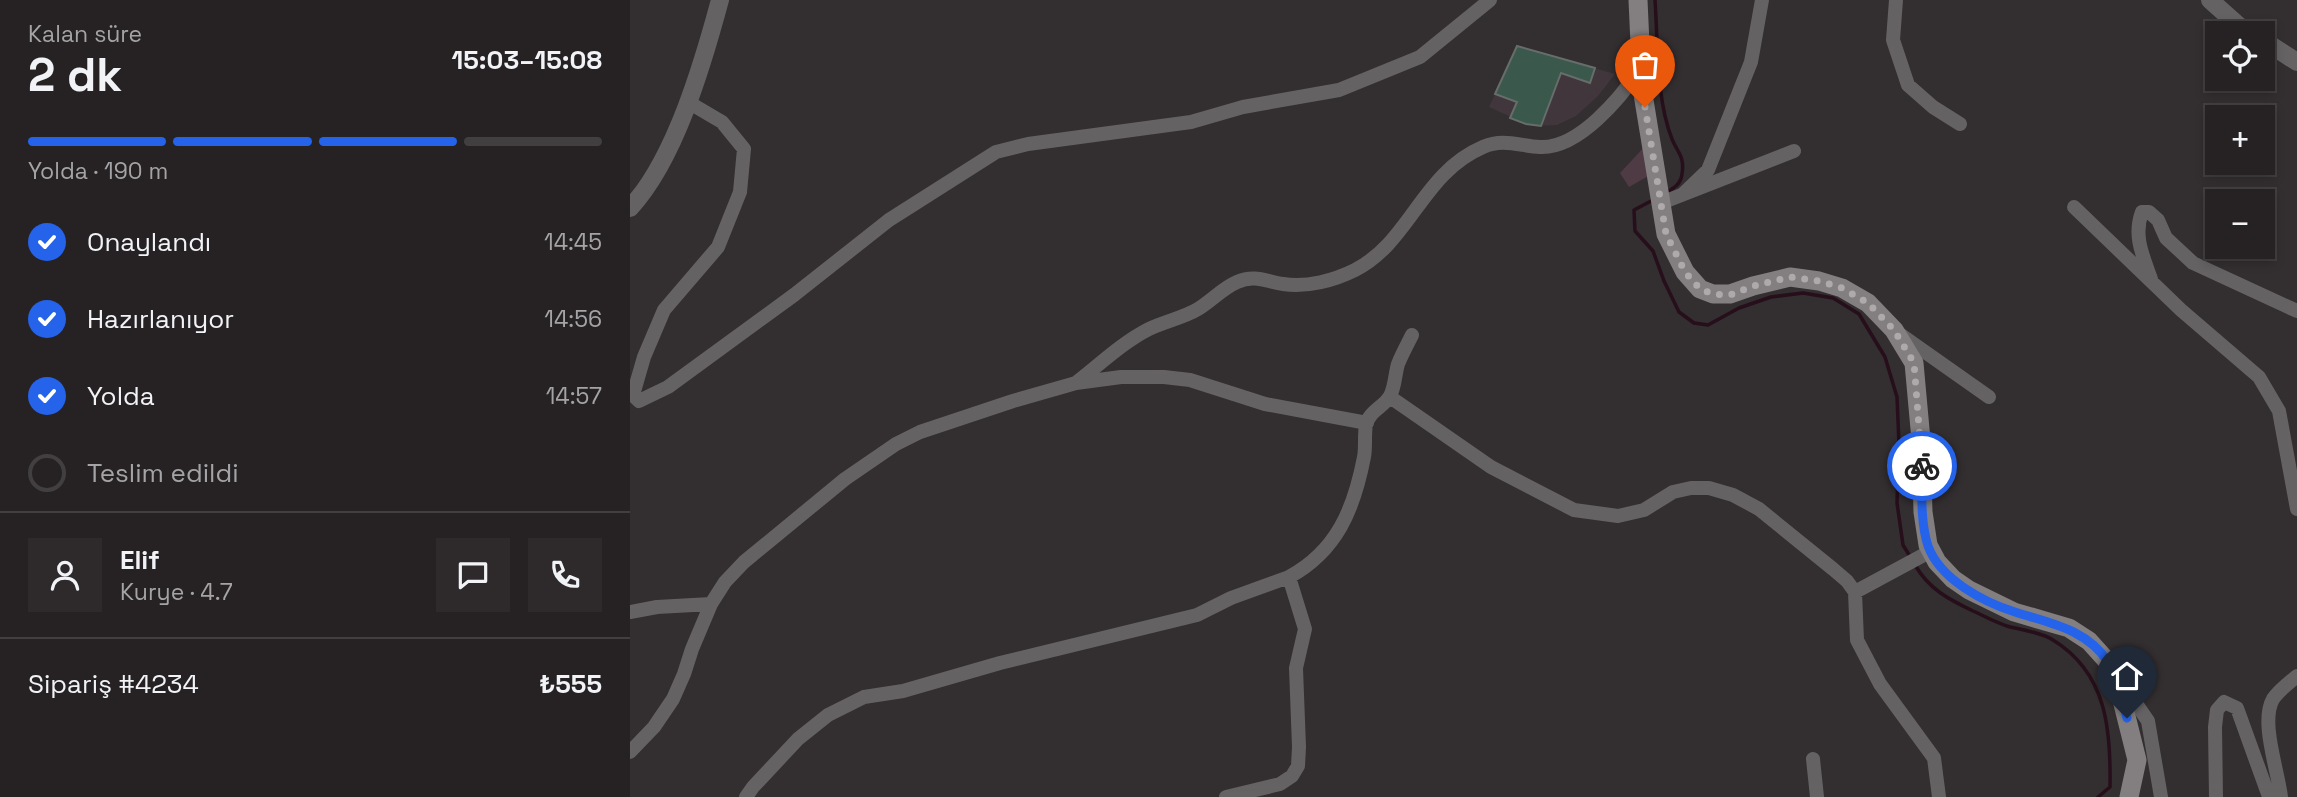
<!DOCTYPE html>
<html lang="tr">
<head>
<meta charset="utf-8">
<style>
  :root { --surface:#262224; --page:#2e2a2c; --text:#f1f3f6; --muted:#a4a4a6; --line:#423f41; --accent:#2563eb }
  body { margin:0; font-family:"Space Grotesk",sans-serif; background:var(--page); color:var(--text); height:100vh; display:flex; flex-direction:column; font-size:26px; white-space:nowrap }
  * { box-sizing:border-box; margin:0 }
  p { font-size:23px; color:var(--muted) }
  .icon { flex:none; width:38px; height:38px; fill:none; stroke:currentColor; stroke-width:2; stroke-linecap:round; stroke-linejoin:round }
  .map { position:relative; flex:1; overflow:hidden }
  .panel { display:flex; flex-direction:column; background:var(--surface); width:630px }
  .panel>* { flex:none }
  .fabs { position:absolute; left:1575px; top:21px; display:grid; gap:14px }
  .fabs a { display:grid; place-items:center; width:70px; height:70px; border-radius:0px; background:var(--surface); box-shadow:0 4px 10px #0003,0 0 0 2px var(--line); font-size:35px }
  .pin { position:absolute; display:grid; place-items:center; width:60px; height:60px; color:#fff; margin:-72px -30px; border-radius:50% 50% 50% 0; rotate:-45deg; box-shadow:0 0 7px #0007 }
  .pin .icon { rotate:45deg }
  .courier { position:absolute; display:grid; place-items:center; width:70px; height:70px; margin:-35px; border:5px solid #2563eb; border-radius:50%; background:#fff; color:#222; box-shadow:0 2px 9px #0007 }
  .overview em { font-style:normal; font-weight:800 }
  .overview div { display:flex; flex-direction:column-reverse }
  .overview { display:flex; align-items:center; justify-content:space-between; height:119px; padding:0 28px }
  h1 { font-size:46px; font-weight:800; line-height:52px }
  .bar { display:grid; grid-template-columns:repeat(4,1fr); gap:10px 7px; align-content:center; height:84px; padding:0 28px }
  .bar i { height:9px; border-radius:5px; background:var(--line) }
  .bar .active { background:var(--accent) }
  .bar p { grid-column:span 4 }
  .line { display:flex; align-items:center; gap:18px; padding:0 28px; border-top:2px solid var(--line) }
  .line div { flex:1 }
  .round { display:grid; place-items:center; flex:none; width:74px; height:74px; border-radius:0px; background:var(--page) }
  ol { padding:0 28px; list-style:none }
  li { display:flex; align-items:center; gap:21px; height:77px }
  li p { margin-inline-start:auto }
  li .icon { padding:7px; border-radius:50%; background:var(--accent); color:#fff; stroke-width:4 }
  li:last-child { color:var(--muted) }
  li i { width:38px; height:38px; border:4px solid var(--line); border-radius:50% }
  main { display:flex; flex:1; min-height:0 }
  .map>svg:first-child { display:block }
  .built { fill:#41363b }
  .green { fill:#4f3b44 }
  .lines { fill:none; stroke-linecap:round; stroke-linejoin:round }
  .stream { stroke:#260f1a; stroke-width:3.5 }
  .building { fill:#3a594c; stroke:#676d6a; stroke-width:2 }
  .minor { stroke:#656264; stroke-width:14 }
  .tertiary { stroke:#656264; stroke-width:18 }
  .secondary { stroke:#837f80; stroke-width:19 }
  .done { stroke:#aeaaac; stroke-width:7; stroke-dasharray:0 12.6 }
  .route { stroke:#2563eb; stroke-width:9 }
</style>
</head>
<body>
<main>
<section class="panel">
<div class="overview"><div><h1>2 dk</h1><p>Kalan süre</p></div><em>15:03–15:08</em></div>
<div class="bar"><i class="active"></i><i class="active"></i><i class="active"></i><i></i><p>Yolda · 190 m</p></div>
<ol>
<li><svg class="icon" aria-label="check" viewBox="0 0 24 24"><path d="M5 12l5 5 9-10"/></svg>Onaylandı<p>14:45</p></li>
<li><svg class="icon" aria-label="check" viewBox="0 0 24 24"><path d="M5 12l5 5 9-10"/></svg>Hazırlanıyor<p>14:56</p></li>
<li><svg class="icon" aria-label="check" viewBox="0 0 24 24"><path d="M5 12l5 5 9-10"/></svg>Yolda<p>14:57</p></li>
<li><i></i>Teslim edildi</li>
</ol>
<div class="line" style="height:126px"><a class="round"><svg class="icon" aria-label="person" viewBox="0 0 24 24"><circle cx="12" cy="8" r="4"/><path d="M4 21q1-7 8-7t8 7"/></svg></a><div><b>Elif</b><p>Kurye · 4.7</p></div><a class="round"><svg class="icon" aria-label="chat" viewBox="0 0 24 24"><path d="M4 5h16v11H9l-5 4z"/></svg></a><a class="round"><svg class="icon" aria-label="phone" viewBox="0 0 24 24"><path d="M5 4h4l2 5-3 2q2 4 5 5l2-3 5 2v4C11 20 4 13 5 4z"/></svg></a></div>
<div class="line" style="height:91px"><div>Sipariş #4234</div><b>₺555</b></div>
</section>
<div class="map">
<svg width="1667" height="797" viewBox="0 0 1667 797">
  <rect width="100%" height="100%" fill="#332e30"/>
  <!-- built -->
  <path class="built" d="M 887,46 L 985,74 L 968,96 L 946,116 L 927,125 L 906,126 L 896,124 L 859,107 Z"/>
  <!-- green -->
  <path class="green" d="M 1016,145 L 1022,174 L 999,187 L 990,173 Z"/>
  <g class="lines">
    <!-- stream -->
    <path class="stream" d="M 1025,0 C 1028,43 1026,99 1042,139 C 1047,152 1055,156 1052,174 C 1051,184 1044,188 1036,193
      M 1023,200 L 1004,210 L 1005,231 L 1023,251 L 1034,281 L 1049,312 L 1064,323 L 1078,325 L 1109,308 L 1141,297 L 1173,293 L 1203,298 L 1229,314 L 1255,357 L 1267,397 L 1269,444 L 1267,503 L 1273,545 L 1281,558
      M 1285,565 C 1299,589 1318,599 1343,611 C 1354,616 1365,622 1377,626 C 1391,630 1411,632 1423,640 C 1477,673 1481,730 1480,787 L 1468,797"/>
  </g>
  <!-- building -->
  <path class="building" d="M 887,46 L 965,68 L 960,83 L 931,73 L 911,126 L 896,124 L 880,118 L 887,102 L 865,94 Z"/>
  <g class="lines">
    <!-- minor -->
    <path class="minor" d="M 1266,0 L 1263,40 L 1278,85 L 1303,107 L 1330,124
      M 58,102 L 92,122 L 114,149 L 110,192 L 88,247 L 34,310 L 14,357 L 3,395 L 9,401 L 38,387 L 164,295 L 259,220 L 366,152 L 398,144 L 561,122 L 613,107 L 709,90 L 790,57 L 860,0
      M 1053,194 L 1078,170 L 1121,62 L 1132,0
      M 1031,203 L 1164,151
      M 1444,207 L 1551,310 L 1629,377 L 1649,411 L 1667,509
      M 1521,279 C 1513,256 1503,236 1512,212 L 1519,212 L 1528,220 L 1536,238 L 1563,263 L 1667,311
      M 1271,335 L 1359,397
      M 447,382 C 469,365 493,342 519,329 C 535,321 553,318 568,309 C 581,301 593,288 607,282 C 625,274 637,282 653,284 C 677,288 705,280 725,270 C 780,242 792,173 853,147 C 873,138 890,146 910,147 C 949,149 991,97 1011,68
      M 760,397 L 861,467 L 944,510 L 988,516 L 1014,510 L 1043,492 L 1061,488 L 1079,488 L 1103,495 L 1129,509 L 1203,569 L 1217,581 L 1225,592 L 1227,640 L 1250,684 L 1304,758 L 1309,797
      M 1225,592 L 1301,551
      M 0,612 L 27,607 L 81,604
      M 1491,696 L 1507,705 L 1518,721 L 1531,797
      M 0,752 L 24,727 L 43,699 L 54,674 L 62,649 L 81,604 L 95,582 L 114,562 L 215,479 L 266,444 L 290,432 L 383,401 L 446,383 L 491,377 L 534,377 L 560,380 L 635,404 L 737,423
      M 1183,759 L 1187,797
      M 116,797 L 123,787 L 168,739 L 198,715 L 234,697 L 273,691 L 370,663 L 567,615 L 601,598 L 659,577
      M 596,797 L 650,784 L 662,776 L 668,766 L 669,747 L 666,668 L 675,629 L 659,577 C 707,551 724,509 734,457 C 736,447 734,435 736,425 C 739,411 754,407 760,396 C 765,387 765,374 768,364 C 772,354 777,345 782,335
      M 1586,797 L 1585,727 L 1587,710 L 1594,702 L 1607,708 L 1638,794 L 1641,797
      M 1651,797 C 1648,770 1630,722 1643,699 C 1649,690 1659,683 1667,676"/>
    <!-- tertiary -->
    <path class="tertiary" d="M 1580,0 L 1609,26 L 1622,33
      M 1633,40 L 1667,62
      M 0,208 C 45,160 73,63 90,0"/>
    <!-- secondary -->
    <path class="secondary" d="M 1008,0 L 1012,88 L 1036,234 L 1055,272 L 1070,289 L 1083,294 L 1100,294 L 1123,286 L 1160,277 L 1189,281 L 1212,288 L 1238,303 L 1264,330 L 1284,363 L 1291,440 L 1293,512 L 1298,545 L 1307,562 L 1323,579 L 1339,590 L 1384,612 L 1439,628 L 1459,641 L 1478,662 L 1491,696 L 1507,760 L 1499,797"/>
  </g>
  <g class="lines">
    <!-- done -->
    <path class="done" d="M 1015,107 L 1036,234 L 1055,272 L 1070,289 L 1083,294 L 1100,295 L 1123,286 L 1160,277 L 1189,281 L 1212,288 L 1238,303 L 1264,330 L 1284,363 L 1292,466"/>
    <!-- route -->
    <path class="route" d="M 1292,466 C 1292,491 1290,521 1298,546 C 1310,579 1353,602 1385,612 C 1419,623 1457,629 1478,662 C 1488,677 1492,700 1497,718"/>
  </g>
</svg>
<div class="fabs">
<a><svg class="icon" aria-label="locate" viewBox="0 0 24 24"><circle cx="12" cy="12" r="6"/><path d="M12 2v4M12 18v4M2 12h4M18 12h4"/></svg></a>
<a>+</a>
<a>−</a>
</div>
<div class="pin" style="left:1015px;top:107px;background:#ea580c"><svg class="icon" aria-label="bag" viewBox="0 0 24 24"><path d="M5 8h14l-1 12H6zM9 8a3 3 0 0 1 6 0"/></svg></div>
<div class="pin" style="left:1497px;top:718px;background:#1f2937"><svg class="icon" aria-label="home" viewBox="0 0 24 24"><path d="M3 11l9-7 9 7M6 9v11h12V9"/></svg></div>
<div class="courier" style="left:1292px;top:466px"><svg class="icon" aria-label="bike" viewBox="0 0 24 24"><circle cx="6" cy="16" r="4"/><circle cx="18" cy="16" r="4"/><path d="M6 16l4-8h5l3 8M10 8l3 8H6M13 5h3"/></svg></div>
</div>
</main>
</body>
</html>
